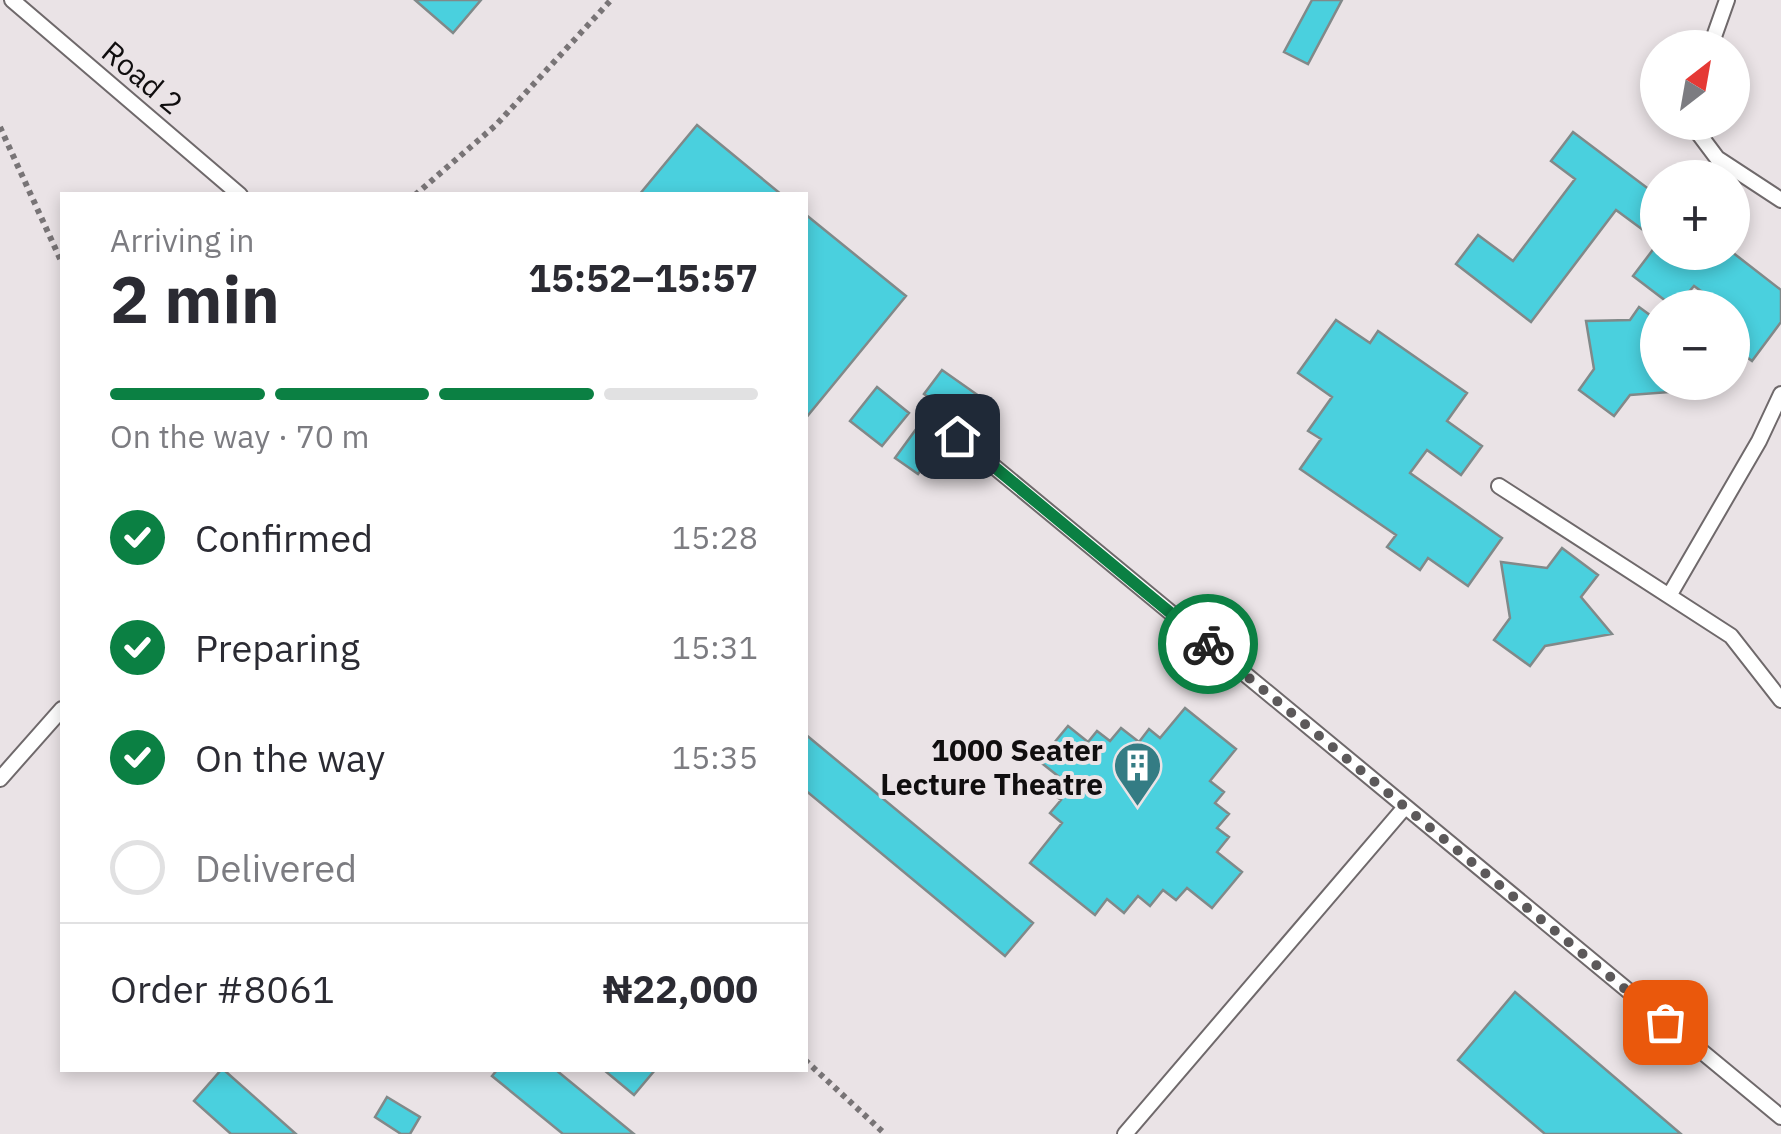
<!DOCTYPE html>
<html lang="en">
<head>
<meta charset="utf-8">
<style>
  :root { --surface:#fff; --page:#f7f7f7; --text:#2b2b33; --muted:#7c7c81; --line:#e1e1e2; --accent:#0b8043 }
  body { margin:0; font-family:"IBM Plex Sans",sans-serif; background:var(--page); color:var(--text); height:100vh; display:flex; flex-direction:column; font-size:38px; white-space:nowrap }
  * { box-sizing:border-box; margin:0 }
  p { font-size:32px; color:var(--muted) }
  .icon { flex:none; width:55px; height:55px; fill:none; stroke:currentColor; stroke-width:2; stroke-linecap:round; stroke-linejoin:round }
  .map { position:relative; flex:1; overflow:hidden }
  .sheet { position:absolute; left:60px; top:192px; width:748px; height:880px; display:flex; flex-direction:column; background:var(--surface); border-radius:0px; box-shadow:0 5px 15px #0003 }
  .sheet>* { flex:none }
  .needle { width:65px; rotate:31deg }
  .fabs { position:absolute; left:1640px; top:30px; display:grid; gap:20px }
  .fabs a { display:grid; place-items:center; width:110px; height:110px; border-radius:50%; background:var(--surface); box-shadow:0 5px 15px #0003; font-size:50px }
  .pin { position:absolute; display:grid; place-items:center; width:85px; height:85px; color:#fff; margin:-42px; border-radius:20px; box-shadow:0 5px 15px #0006 }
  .courier { position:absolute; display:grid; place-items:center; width:100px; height:100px; margin:-50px; border:8px solid #0b8043; border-radius:50%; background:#fff; color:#222; box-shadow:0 2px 12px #0007 }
  .overview em { font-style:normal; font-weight:700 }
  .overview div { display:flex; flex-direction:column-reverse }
  .overview { display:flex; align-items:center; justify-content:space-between; height:170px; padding:0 50px }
  h1 { font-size:65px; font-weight:700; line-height:75px }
  .bar { display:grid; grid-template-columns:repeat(4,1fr); gap:15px 10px; align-content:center; height:120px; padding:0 50px }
  .bar i { height:12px; border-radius:8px; background:var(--line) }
  .bar .active { background:var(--accent) }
  .bar p { grid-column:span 4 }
  .line { display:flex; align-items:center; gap:25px; padding:0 50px; border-top:2px solid var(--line) }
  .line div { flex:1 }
  ol { padding:0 50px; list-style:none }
  li { display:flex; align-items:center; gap:30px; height:110px }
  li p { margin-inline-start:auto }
  li .icon { padding:10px; border-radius:50%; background:var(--accent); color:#fff; stroke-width:4 }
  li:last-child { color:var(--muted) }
  li i { width:55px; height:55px; border:5px solid var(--line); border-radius:50% }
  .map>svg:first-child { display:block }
  .building { fill:#4ad0de; stroke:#818989; stroke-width:2.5 }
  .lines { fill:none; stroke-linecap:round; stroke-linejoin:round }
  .service-casing { stroke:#6f696b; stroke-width:18 }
  .path { stroke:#787476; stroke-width:6; stroke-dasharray:5 5; stroke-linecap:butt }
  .service { stroke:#fff; stroke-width:14 }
  .done { stroke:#5c595a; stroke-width:10; stroke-dasharray:0 18 }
  .route { stroke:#0b8043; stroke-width:12 }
  .labels { text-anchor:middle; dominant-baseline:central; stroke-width:8; stroke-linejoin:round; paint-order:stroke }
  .street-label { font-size:30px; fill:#100e0f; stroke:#eae3e6 }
  .poi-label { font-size:30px; font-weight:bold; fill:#100e0f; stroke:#eae3e6; text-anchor:end }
</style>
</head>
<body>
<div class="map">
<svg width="1781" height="1134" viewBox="0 0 1781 1134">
  <rect width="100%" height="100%" fill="#eae3e6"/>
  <!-- building -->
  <path class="building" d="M 415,0 L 481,0 L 453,33 Z
    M 1312,0 L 1342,0 L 1308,64 L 1284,52 Z
    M 697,125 L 782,195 L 639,195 Z
    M 1573,132 L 1658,196 L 1658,241 L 1616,210 L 1531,322 L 1456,264 L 1478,235 L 1513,261 L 1575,179 L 1551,161 Z
    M 805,214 L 906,296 L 805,419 Z
    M 1658,243 L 1658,252 L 1732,252 L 1781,290 L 1781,322 L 1752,361 L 1732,346 L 1732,308 L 1705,308 L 1712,299 L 1694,286 L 1675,308 L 1633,276 Z
    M 1639,307 L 1658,321 L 1658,382 L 1680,382 L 1684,391 L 1630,395 L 1614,416 L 1579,390 L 1594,369 L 1586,321 L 1630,320 Z
    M 1336,320 L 1370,343 L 1378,331 L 1467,393 L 1447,421 L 1482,446 L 1461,475 L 1427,450 L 1410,473 L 1502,538 L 1468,586 L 1428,558 L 1420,570 L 1387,547 L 1396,535 L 1300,469 L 1321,439 L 1308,431 L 1332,397 L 1298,373 Z
    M 942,370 L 979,396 L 961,422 L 924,394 Z
    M 877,387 L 909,413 L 882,446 L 850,421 Z
    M 922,421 L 944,438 L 918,474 L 895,458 Z
    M 1562,548 L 1598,575 L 1581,597 L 1612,634 L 1545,646 L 1530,666 L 1494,640 L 1510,618 L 1501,562 L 1547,568 Z
    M 1185,708 L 1236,749 L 1210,781 L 1224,792 L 1215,803 L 1229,814 L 1217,828 L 1229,837 L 1217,852 L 1242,872 L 1212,908 L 1187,888 L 1176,900 L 1163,890 L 1150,906 L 1138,896 L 1124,913 L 1107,899 L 1095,915 L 1030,863 L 1062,823 L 1050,813 L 1061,800 L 1047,789 L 1058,776 L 1039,761 L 1068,726 L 1088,742 L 1097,731 L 1110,741 L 1121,728 L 1139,742 L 1149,729 L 1160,738 Z
    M 805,734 L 1033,923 L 1005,956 L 805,790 Z
    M 1515,992 L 1681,1134 L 1545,1134 L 1458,1060 Z
    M 221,1070 L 224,1070 L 296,1134 L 231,1134 L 194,1101 Z
    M 497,1070 L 556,1070 L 634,1134 L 563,1134 L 492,1076 Z
    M 604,1070 L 655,1070 L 634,1095 Z
    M 387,1097 L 420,1117 L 410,1134 L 401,1134 L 375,1117 Z"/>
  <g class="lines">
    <defs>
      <path id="service" d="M 12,0 L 240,195
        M 1710,48 L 1727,0
        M 1690,122 L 1717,158 L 1781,200
        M 957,436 L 1781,1117
        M 1499,486 L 1731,636 L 1781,700
        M 1669,596 L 1759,441 L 1781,394
        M 0,779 L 62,709
        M 1125,1134 L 1405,807"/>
    </defs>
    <!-- service casing -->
    <use href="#service" class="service-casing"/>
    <!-- path -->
    <path class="path" d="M 0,127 L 62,263
      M 415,195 L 496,125 L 611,0
      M 805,1060 L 885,1134"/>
    <!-- service -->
    <use href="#service" class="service"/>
  </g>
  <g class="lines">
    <!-- done -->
    <path class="done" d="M 1208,644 L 1665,1022"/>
    <!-- route -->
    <path class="route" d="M 957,436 L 1208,644"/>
  </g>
  <!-- icons -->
  <defs>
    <symbol id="building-pin" viewBox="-11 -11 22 30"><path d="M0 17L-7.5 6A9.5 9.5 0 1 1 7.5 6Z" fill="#347c84" stroke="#eae3e6"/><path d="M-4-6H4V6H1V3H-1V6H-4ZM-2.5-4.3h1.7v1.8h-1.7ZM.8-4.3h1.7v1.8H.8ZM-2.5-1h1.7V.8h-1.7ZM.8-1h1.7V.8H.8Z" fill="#fff"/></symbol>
  </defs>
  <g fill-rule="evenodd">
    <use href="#building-pin" x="1110" y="738" width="55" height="75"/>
  </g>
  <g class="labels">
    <!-- street labels -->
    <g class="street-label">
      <text transform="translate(143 77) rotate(40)">Road 2</text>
    </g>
    <!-- poi labels -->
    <g class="poi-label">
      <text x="1103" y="749">1000 Seater<tspan x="1103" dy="34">Lecture Theatre</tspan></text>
    </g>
  </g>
</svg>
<div class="fabs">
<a><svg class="needle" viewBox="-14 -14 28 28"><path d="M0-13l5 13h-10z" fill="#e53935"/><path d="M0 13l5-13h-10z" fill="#7c7c81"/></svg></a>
<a>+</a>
<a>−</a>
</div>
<div class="pin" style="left:1665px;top:1022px;background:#ea580c"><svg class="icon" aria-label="bag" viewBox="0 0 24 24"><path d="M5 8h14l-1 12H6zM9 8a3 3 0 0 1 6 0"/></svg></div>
<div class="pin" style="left:957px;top:436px;background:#1f2937"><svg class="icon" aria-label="home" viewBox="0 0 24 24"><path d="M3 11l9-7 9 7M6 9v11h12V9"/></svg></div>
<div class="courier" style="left:1208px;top:644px"><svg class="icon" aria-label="bike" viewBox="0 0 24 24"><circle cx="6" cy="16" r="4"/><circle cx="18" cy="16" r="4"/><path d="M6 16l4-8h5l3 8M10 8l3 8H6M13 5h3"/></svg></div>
<section class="sheet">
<div class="overview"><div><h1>2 min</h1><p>Arriving in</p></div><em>15:52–15:57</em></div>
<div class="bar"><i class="active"></i><i class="active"></i><i class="active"></i><i></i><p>On the way · 70 m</p></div>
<ol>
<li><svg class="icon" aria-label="check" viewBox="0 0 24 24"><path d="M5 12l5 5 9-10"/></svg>Confirmed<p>15:28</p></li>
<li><svg class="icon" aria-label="check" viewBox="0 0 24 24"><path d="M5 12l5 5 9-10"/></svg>Preparing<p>15:31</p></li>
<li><svg class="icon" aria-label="check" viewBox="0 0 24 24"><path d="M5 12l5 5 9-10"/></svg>On the way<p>15:35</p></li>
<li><i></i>Delivered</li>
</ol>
<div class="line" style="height:130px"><div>Order #8061</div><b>₦22,000</b></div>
</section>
</div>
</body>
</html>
